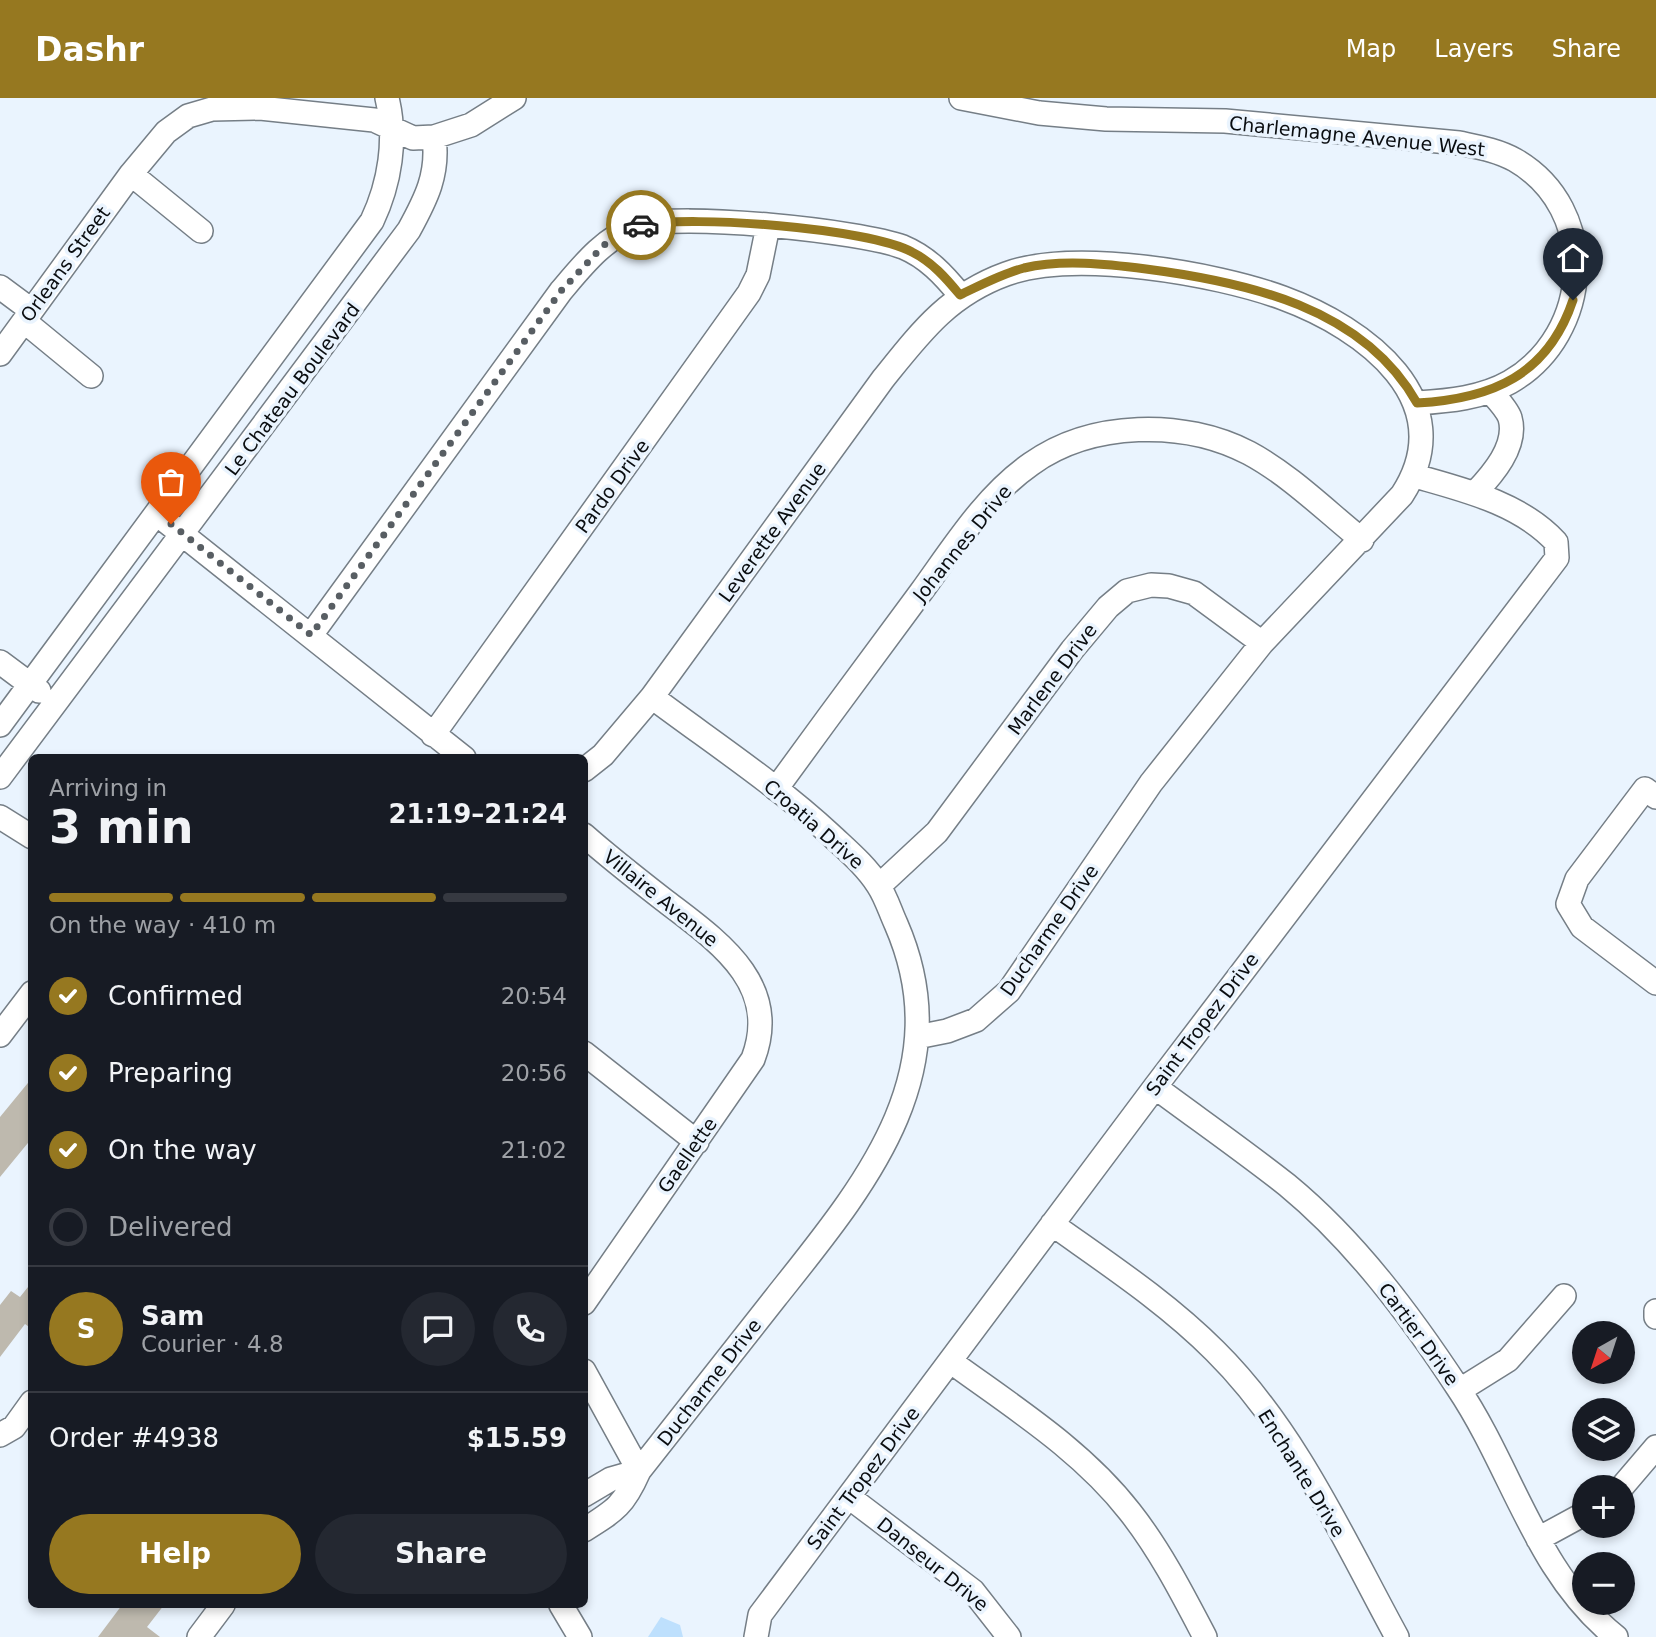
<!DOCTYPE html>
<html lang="en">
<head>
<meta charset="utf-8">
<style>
  :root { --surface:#171b24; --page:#242831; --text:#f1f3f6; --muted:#9ea1a6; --line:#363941; --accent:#967820 }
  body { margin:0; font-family:"DejaVu Sans",sans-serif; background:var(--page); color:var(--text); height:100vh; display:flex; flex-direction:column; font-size:26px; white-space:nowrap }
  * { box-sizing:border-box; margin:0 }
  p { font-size:23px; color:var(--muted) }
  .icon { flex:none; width:38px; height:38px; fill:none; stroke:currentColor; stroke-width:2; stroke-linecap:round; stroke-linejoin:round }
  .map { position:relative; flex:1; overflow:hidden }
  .side { position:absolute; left:28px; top:656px; width:560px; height:854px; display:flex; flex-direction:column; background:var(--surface); border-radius:10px; box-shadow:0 4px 10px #0003 }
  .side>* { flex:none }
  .needle { width:46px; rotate:219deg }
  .controls { position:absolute; left:1572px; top:1223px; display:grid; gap:14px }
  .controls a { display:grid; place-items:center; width:63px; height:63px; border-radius:50%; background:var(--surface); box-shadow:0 4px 10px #0003; font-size:35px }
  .pin { position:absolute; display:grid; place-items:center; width:60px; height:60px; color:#fff; margin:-72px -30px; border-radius:50% 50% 50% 0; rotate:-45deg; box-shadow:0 0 7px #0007 }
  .pin .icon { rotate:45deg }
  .courier { position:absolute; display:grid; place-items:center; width:70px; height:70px; margin:-35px; border:5px solid #967820; border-radius:50%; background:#fff; color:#222; box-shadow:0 2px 9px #0007 }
  .head em { font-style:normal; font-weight:800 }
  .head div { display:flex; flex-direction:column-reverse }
  .head { display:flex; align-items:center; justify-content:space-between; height:119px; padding:0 21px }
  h1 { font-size:46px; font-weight:800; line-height:52px }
  .bar { display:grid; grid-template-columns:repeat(4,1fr); gap:10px 7px; align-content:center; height:84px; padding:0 21px }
  .bar i { height:9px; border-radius:5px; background:var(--line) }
  .bar .selected { background:var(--accent) }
  .bar p { grid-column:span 4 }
  .line { display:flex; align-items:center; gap:18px; padding:0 21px; border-top:2px solid var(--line) }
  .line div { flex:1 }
  .round { display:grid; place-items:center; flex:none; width:74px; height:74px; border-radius:37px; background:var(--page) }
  ol { padding:0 21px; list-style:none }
  li { display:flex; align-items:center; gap:21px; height:77px }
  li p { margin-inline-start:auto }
  li .icon { padding:7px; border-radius:50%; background:var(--accent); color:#fff; stroke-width:4 }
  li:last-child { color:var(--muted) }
  li i { width:38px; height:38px; border:4px solid var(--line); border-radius:50% }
  .button { display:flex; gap:14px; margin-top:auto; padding:14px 21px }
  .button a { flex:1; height:80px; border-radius:42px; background:var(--accent); color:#fff; font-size:28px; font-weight:800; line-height:80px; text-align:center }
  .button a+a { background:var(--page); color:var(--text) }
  header { display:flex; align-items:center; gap:42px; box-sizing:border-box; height:98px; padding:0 35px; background:var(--accent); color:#fff }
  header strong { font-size:33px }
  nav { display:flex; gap:38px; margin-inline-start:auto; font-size:24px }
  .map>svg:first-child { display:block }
  .green { fill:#bee0fd }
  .building { fill:#beb9ae }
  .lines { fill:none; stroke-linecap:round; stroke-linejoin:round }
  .minor-casing { stroke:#757e86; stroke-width:26 }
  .minor { stroke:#fff; stroke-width:23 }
  .done { stroke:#585e63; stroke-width:7; stroke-dasharray:0 12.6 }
  .route { stroke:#967820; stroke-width:9 }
  .labels { text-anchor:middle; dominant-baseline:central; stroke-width:7; stroke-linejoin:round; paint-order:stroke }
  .street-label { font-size:19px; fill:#0a0d10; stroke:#eaf4fe }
</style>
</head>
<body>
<header>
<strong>Dashr</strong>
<nav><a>Map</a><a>Layers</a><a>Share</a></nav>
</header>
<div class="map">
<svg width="1656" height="1539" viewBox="0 0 1656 1539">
  <rect width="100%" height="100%" fill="#eaf4fe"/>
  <!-- green -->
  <path class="green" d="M 661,1519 L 680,1527 L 683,1539 L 648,1539 Z"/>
  <!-- building -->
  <path class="building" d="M 32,980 L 32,1040 L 0,1079 L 0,1019 Z
    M 32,1184 L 32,1231 L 25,1226 L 0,1259 L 0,1207 L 11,1193 L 20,1199 Z
    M 122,1507 L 164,1507 L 147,1529 L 160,1539 L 98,1539 Z"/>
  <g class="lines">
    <defs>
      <path id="minor" d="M 961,0 L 1039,15 L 1106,21 L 1225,23 L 1459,45 C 1478,49 1497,52 1515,62 C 1600,111 1593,236 1510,284 C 1482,300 1449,303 1417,305
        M 131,76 L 201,133
        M 0,189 L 31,212
        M 24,223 L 91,278
        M 0,256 L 131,76 L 166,34 L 188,18 L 212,11 L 260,10 L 374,22 L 413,40 L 434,39 L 471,27 L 514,0
        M 1475,395 C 1492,377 1518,348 1510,320 C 1507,311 1496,300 1490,293
        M 158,417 L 464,660
        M 311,537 L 561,193 C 583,167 604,140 637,128 C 678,114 861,133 903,149 C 927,159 944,177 960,197
        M 0,564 L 39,593
        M 0,627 L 372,123 C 390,85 397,41 387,0
        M 433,637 L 749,195 L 758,177 L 768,128
        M 584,672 L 603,657 L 652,599 L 883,281 C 920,235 948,197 1006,176 C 1074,151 1215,175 1283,200 C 1365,230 1463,303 1402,397 L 1262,545 L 1151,685 L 1009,893 L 976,922 L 947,933 L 917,939
        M 0,679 L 409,132 C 426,101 439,76 434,39
        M 776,691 C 824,625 872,560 921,494 C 953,450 985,398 1031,366 C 1091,323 1184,321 1249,355 C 1290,377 1326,413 1362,442
        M 1656,699 L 1645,691 L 1577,781 L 1568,806 L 1582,829 L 1656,885
        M 0,719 L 32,739
        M 584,737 C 610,760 637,781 664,802 C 716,842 782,885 753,961 L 584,1205
        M 879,788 L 937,734 L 1072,552 L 1108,509 L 1127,493 L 1151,487 L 1169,488 L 1194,495 L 1262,545
        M 0,937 L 32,895
        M 584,955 L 697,1044
        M 1155,989 C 1198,1021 1244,1053 1287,1087 C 1355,1143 1410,1217 1458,1290 C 1513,1372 1536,1475 1616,1539
        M 1052,1126 C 1108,1166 1166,1204 1215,1253 C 1295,1332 1344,1442 1397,1539
        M 1656,1213 L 1656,1219
        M 950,1263 C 1013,1309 1082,1352 1130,1414 C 1160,1452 1183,1497 1205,1539
        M 584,1273 L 639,1373
        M 1460,1292 L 1508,1262 L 1564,1198
        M 0,1337 L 14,1329 L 32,1304
        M 1621,1390 L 1656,1349
        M 584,1397 L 611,1381 L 639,1373
        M 849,1399 L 973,1493 L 1009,1539
        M 584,1432 C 616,1412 624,1407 639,1373 C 685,1315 730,1257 776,1199 C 864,1088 961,975 896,826 C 890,813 886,799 878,787 C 866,768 848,753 831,737 C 776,686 712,644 652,599
        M 1538,1441 L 1584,1416
        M 561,1507 L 580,1539
        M 199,1539 L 223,1507
        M 756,1539 L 760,1517 L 1155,989 L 1557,460 L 1556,444 C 1520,405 1464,392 1415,378"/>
    </defs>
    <!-- minor casing -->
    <use href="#minor" class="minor-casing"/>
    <!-- minor -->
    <use href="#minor" class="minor"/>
  </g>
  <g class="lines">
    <!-- done -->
    <path class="done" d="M 171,426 L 311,537 L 561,193 L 604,147 L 641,127"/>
    <!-- route -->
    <path class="route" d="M 641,127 C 692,117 868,130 912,154 C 932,164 946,180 960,197 C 981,187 1001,176 1024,170 C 1062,161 1107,166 1146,171 C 1246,184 1363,209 1417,305 C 1492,301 1548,277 1573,202"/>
  </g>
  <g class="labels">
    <!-- street labels -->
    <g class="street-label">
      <text transform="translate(1357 38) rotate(6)">Charlemagne Avenue West</text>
      <text transform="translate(65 166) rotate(-54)">Orleans Street</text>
      <text transform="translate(292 291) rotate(-53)">Le Chateau Boulevard</text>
      <text transform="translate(612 388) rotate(-54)">Pardo Drive</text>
      <text transform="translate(772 434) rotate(-54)">Leverette Avenue</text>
      <text transform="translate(962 445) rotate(-51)">Johannes Drive</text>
      <text transform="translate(1052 581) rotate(-53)">Marlene Drive</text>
      <text transform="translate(814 726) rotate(41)">Croatia Drive</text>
      <text transform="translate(661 800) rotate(39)">Villaire Avenue</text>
      <text transform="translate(1049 832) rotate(-55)">Ducharme Drive</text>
      <text transform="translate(1202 926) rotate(-53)">Saint Tropez Drive</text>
      <text transform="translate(687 1057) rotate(-55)">Gaellette</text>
      <text transform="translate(1419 1236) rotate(54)">Cartier Drive</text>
      <text transform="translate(709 1284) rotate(-52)">Ducharme Drive</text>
      <text transform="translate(1302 1375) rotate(58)">Enchante Drive</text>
      <text transform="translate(863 1380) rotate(-53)">Saint Tropez Drive</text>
      <text transform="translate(933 1466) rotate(39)">Danseur Drive</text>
    </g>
  </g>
</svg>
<div class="controls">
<a><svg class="needle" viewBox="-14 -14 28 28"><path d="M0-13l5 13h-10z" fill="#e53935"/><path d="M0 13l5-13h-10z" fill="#9ea1a6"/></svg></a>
<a><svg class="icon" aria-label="layers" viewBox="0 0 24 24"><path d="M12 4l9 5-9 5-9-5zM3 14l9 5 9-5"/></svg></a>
<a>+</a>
<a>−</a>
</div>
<div class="pin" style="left:171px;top:426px;background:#ea580c"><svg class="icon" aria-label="bag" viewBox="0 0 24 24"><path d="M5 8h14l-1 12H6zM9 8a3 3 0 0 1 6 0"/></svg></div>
<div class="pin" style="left:1573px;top:202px;background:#1f2937"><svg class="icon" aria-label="home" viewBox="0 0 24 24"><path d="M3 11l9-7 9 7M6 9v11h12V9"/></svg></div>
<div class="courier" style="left:641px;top:127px"><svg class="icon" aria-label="car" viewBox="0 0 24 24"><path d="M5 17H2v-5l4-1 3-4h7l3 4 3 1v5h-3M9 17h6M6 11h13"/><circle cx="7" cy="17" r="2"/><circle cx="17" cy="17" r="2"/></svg></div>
<section class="side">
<div class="head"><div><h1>3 min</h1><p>Arriving in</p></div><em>21:19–21:24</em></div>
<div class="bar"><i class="selected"></i><i class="selected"></i><i class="selected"></i><i></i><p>On the way · 410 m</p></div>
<ol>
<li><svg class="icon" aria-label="check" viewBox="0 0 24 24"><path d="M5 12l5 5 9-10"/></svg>Confirmed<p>20:54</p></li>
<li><svg class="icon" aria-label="check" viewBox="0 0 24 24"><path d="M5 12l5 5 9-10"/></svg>Preparing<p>20:56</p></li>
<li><svg class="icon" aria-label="check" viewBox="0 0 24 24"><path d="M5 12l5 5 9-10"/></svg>On the way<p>21:02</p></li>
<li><i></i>Delivered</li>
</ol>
<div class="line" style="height:126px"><b class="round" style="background:var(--accent);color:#fff">S</b><div><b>Sam</b><p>Courier · 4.8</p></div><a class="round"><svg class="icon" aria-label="chat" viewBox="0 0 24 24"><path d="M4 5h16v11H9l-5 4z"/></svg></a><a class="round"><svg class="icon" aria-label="phone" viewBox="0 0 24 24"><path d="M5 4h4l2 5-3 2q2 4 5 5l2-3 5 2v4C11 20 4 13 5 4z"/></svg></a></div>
<div class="line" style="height:91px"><div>Order #4938</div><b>$15.59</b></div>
<div class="button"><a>Help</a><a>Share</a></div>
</section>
</div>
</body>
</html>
